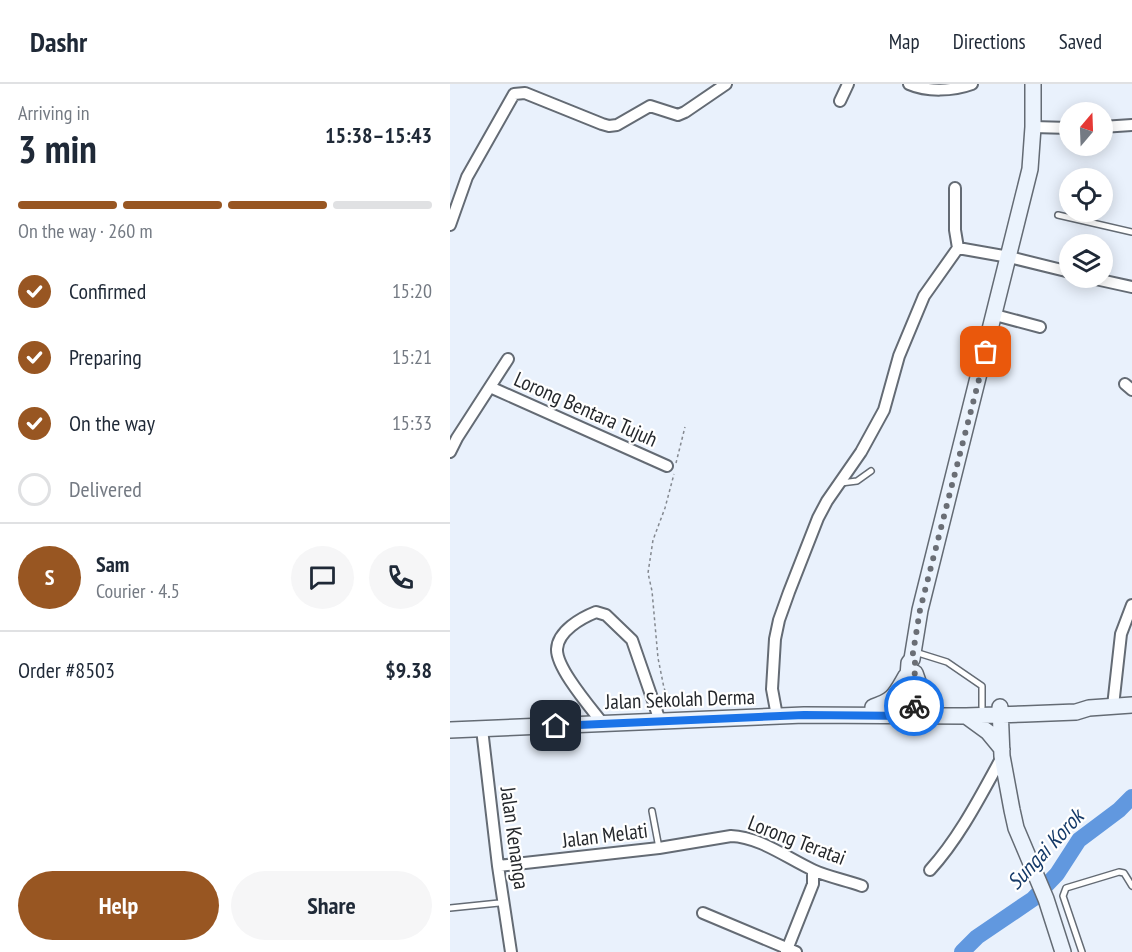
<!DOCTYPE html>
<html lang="en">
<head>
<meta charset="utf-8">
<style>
  :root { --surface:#fff; --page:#f6f6f7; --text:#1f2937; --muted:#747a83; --line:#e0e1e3; --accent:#985622 }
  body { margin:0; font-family:"PT Sans Narrow",sans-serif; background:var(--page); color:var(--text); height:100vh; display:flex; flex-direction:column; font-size:22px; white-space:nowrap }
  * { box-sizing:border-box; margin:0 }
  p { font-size:20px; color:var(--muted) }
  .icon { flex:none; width:33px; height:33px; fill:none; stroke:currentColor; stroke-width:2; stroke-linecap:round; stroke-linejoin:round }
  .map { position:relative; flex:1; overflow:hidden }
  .panel { display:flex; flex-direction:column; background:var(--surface); width:450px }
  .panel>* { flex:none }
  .needle { width:39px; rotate:19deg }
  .tools { position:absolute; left:609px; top:18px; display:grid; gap:12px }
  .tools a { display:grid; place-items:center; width:54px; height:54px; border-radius:50%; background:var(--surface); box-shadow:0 3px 15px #0003; font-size:30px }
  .pin { position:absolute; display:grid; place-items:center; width:51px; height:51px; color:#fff; margin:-26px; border-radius:12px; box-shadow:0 3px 9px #0006 }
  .courier { position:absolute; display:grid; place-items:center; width:60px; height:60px; margin:-30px; border:4px solid #1a73e8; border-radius:50%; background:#fff; color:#222; box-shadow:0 2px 8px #0007 }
  .overview em { font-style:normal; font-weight:600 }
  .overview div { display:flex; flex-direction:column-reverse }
  .overview { display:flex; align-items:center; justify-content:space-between; height:102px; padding:0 18px }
  h1 { font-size:39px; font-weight:600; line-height:45px }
  .bar { display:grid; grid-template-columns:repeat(4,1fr); gap:9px 6px; align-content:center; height:72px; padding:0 18px }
  .bar i { height:8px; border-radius:4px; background:var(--line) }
  .bar .active { background:var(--accent) }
  .bar p { grid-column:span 4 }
  .line { display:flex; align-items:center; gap:15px; padding:0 18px; border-top:2px solid var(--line) }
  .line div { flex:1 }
  .round { display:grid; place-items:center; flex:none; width:63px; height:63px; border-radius:32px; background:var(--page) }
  ol { padding:0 18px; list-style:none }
  li { display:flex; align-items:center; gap:18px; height:66px }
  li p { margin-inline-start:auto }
  li .icon { padding:6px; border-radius:50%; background:var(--accent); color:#fff; stroke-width:4 }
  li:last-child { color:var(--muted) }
  li i { width:33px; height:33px; border:3px solid var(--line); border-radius:50% }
  .primary-button { display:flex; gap:12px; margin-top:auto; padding:12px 18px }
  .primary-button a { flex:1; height:69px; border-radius:36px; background:var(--accent); color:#fff; font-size:24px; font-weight:600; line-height:69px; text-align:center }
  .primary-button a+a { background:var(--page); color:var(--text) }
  header { display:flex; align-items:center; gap:36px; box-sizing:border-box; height:84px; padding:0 30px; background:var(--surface); border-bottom:2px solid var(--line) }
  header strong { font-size:28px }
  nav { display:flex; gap:33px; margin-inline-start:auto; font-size:21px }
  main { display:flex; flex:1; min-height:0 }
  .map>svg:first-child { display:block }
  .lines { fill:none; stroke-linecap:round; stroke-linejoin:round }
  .river { stroke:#6198df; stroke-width:16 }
  .lane-casing { stroke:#646b74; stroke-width:8 }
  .street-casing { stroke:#646b74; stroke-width:14 }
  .secondary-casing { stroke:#646b74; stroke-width:18 }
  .path { stroke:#848990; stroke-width:1.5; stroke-dasharray:3 3; stroke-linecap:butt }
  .lane { stroke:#fff; stroke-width:5 }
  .street { stroke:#fff; stroke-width:10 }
  .secondary { stroke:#ebf3fd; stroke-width:15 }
  .done { stroke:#6a6e75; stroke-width:6; stroke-dasharray:0 10.8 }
  .route { stroke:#1a73e8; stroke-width:8 }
  .labels { text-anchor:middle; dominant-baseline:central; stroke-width:4.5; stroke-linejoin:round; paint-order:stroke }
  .street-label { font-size:21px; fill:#25282c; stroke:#fff }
  .water-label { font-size:22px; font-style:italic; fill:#153a68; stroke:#fff }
</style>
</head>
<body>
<header>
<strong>Dashr</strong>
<nav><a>Map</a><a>Directions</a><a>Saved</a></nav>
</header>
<main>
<section class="panel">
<div class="overview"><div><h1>3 min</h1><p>Arriving in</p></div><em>15:38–15:43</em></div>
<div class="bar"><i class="active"></i><i class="active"></i><i class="active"></i><i></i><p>On the way · 260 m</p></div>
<ol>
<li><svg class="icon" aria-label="check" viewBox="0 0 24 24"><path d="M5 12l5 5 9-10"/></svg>Confirmed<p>15:20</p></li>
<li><svg class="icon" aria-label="check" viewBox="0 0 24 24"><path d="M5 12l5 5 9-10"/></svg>Preparing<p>15:21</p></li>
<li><svg class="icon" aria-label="check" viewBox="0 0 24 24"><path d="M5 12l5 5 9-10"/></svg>On the way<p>15:33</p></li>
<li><i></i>Delivered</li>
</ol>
<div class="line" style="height:108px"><b class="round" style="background:var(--accent);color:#fff">S</b><div><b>Sam</b><p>Courier · 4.5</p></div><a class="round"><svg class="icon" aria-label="chat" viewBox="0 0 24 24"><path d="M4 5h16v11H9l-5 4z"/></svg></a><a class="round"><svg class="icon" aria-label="phone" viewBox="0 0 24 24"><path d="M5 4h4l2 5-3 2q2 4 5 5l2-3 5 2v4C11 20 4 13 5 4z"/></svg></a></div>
<div class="line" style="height:78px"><div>Order #8503</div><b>$9.38</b></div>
<div class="primary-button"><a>Help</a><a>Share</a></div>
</section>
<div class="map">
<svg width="682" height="868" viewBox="0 0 682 868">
  <rect width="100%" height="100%" fill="#e9f1fc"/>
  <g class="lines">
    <!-- river -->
    <path class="river" d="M 512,868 L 527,853 L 583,815 L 607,790 L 629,756 L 669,726 L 682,713"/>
    <defs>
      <path id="lane" d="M 608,131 L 682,148
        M 391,399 L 407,397 L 421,387
        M 465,568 L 497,578 L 532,602 L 532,623
        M 202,727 L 209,764
        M 0,824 L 49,819 L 54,817
        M 632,868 L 613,812 L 616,804 L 669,788 L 674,789 L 682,802"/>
      <path id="street" d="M 459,0 C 477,8 503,7 522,0
        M 390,17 L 398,0
        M 583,43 L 620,44
        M 652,43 L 682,41
        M 0,141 L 17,93 L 64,10 L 75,9 L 152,40 L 159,42 L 167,41 L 200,22 L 228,31 L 235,28 L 276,0
        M 508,164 L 559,173 L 620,188
        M 641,194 L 682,203
        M 545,231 L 590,243
        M 675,300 L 682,306
        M 40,303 L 217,382
        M 0,368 L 7,354 L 58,275
        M 663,622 L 671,550 L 682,521
        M 327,632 L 322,605 L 325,555 L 329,536 L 339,508 L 368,434 L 377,417 L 411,368 L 434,326 L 449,272 L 474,212 L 508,164 L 505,146 L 505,104
        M 153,640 C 141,624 106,584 107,565 C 108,547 131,534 146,528 L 156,531 L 182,556 L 210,637
        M 32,645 L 48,782 L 61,868
        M 48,782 L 209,764 L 281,752 C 310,753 337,774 363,786 C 378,793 396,796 412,802
        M 480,786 C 510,753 531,711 552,673
        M 253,829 L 346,868
        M 336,868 L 363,800 L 363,786"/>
      <path id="secondary" d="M 465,589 L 472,609 L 482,622
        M 423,623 C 444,616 445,611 456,592
        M 550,623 L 552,672 L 562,726 L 566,744 L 596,815 L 613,868
        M 455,632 L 459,579 L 462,575 L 470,526 L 580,85 L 583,43 L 583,0
        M 516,632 L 538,648 L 552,665
        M 0,646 L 354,631 L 516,632 L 575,630 L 626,628 L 639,624 L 682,621"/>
    </defs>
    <!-- lane casing -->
    <use href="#lane" class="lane-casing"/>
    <!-- street casing -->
    <use href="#street" class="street-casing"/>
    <!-- secondary casing -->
    <use href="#secondary" class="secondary-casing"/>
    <!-- path -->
    <path class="path" d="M 226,379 L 235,343
      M 222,624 L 214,604 L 208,574 L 202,507 L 198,489 L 203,456 L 215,424 L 224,390"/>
    <!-- lane -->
    <use href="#lane" class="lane"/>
    <!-- street -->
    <use href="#street" class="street"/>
    <!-- secondary -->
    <use href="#secondary" class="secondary"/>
  </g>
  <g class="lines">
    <!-- done -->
    <path class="done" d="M 464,622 L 465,578 L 462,575 L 470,526 L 536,268"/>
    <!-- route -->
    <path class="route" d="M 106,642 L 354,631 L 464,632 L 464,622"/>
  </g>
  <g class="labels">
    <!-- street labels -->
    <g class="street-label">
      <text transform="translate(136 325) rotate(24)">Lorong Bentara Tujuh</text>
      <text transform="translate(230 615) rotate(-2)">Jalan Sekolah Derma</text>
      <text transform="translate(155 751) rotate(-7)">Jalan Melati</text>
      <text transform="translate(65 754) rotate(82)">Jalan Kenanga</text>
      <text transform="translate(347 756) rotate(21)">Lorong Teratai</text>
    </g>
    <!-- water labels -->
    <g class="water-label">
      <text transform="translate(595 765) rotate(-47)">Sungai Korok</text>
    </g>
  </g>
</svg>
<div class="tools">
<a><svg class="needle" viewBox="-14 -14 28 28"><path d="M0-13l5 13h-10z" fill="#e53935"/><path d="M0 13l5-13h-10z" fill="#747a83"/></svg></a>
<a><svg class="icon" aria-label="locate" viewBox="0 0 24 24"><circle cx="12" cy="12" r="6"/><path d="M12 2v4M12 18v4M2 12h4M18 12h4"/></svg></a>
<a><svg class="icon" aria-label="layers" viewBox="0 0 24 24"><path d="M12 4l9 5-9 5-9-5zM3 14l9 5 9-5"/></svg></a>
</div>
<div class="pin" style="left:536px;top:268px;background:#ea580c"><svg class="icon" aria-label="bag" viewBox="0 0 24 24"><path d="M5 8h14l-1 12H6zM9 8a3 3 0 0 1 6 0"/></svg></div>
<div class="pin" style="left:106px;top:642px;background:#1f2937"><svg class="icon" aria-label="home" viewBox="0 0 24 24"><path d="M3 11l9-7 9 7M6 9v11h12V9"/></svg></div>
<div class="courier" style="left:464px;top:622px"><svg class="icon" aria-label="bike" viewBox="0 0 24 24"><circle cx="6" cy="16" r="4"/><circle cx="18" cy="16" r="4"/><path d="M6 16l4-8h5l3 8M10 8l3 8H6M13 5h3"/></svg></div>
</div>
</main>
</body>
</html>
